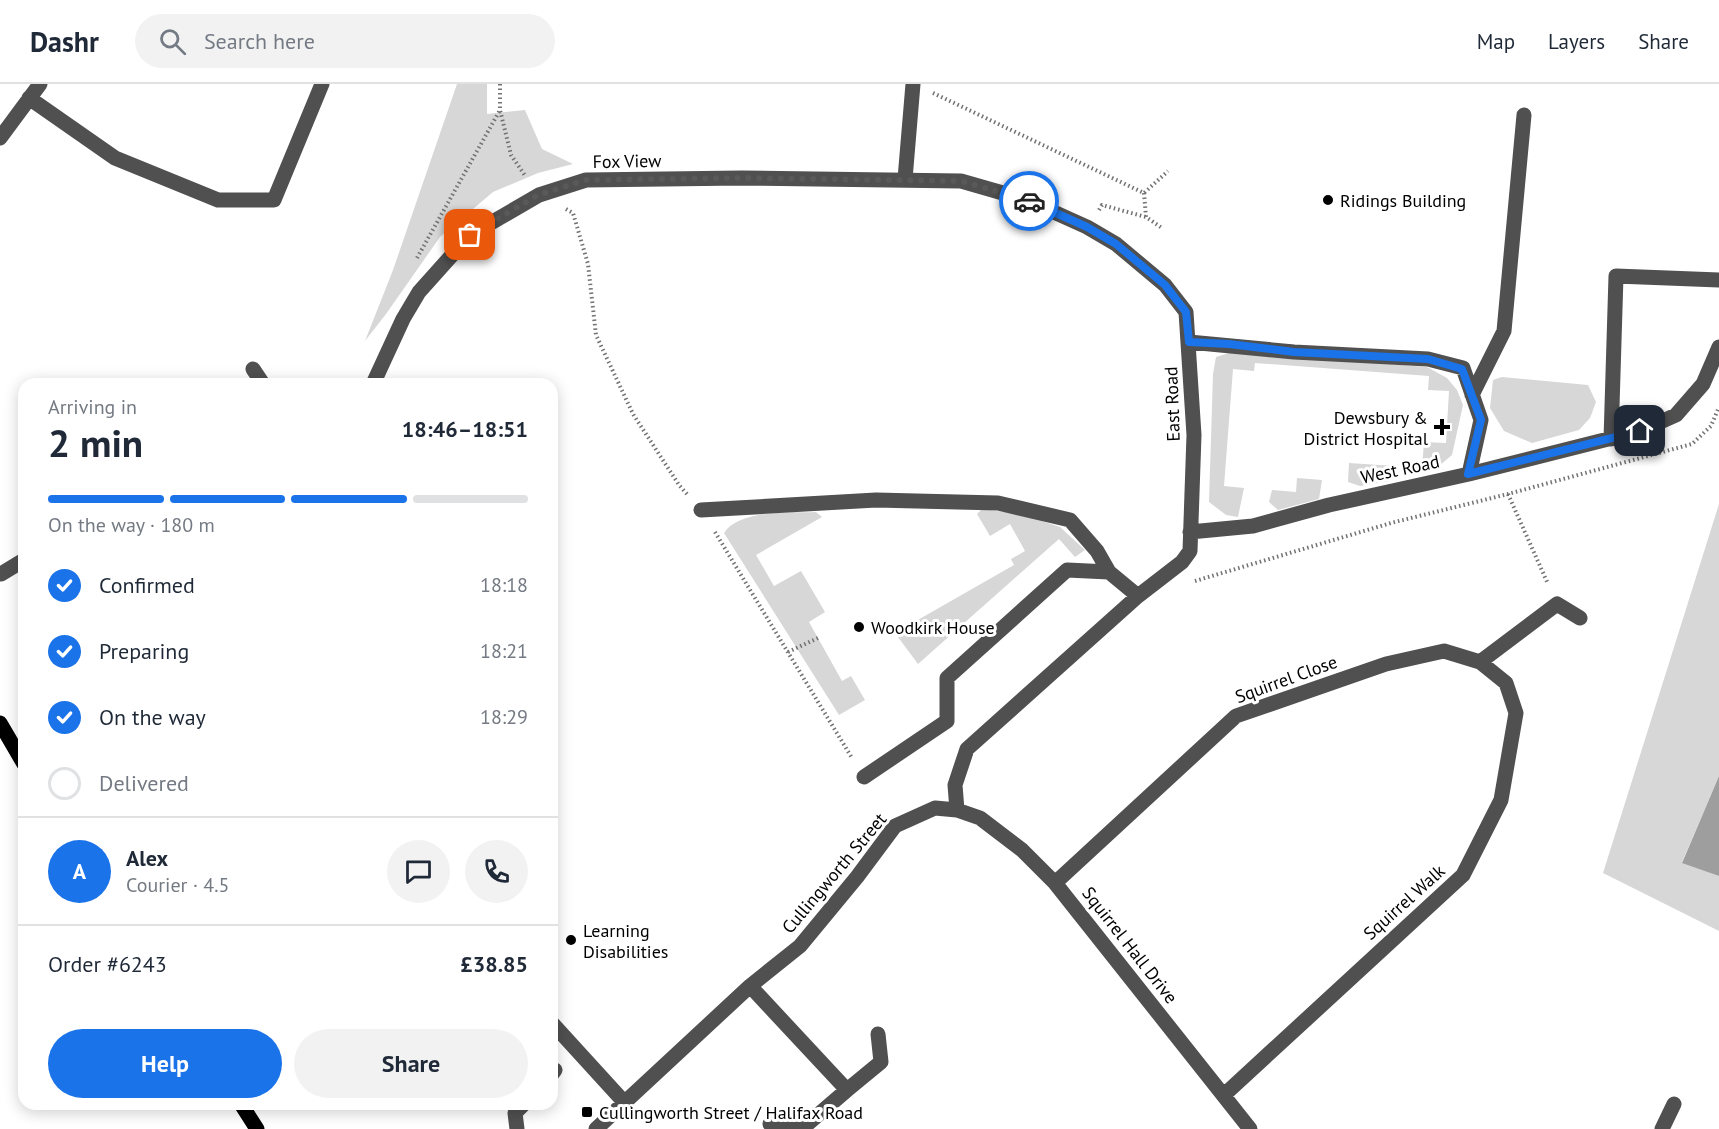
<!DOCTYPE html>
<html lang="en">
<head>
<meta charset="utf-8">
<style>
  :root { --surface:#fff; --page:#f2f2f3; --text:#1f2937; --muted:#747a83; --line:#e0e1e3; --accent:#1a73e8 }
  body { margin:0; font-family:"PT Sans",sans-serif; background:var(--page); color:var(--text); height:100vh; display:flex; flex-direction:column; font-size:22px; white-space:nowrap }
  * { box-sizing:border-box; margin:0 }
  p { font-size:20px; color:var(--muted) }
  .icon { flex:none; width:33px; height:33px; fill:none; stroke:currentColor; stroke-width:2; stroke-linecap:round; stroke-linejoin:round }
  .map { position:relative; flex:1; overflow:hidden }
  .sheet { position:absolute; left:18px; top:294px; width:540px; height:732px; display:flex; flex-direction:column; background:var(--surface); border-radius:18px; box-shadow:0 3px 15px #0003 }
  .sheet>* { flex:none }
  .pin { position:absolute; display:grid; place-items:center; width:51px; height:51px; color:#fff; margin:-26px; border-radius:12px; box-shadow:0 3px 9px #0006 }
  .courier { position:absolute; display:grid; place-items:center; width:60px; height:60px; margin:-30px; border:4px solid #1a73e8; border-radius:50%; background:#fff; color:#222; box-shadow:0 2px 8px #0007 }
  .overview em { font-style:normal; font-weight:700 }
  .overview div { display:flex; flex-direction:column-reverse }
  .overview { display:flex; align-items:center; justify-content:space-between; height:102px; padding:0 30px }
  h1 { font-size:39px; font-weight:700; line-height:45px }
  .bar { display:grid; grid-template-columns:repeat(4,1fr); gap:9px 6px; align-content:center; height:72px; padding:0 30px }
  .bar i { height:8px; border-radius:4px; background:var(--line) }
  .bar .selected { background:var(--accent) }
  .bar p { grid-column:span 4 }
  .line { display:flex; align-items:center; gap:15px; padding:0 30px; border-top:2px solid var(--line) }
  .line div { flex:1 }
  .round { display:grid; place-items:center; flex:none; width:63px; height:63px; border-radius:32px; background:var(--page) }
  ol { padding:0 30px; list-style:none }
  li { display:flex; align-items:center; gap:18px; height:66px }
  li p { margin-inline-start:auto }
  li .icon { padding:6px; border-radius:50%; background:var(--accent); color:#fff; stroke-width:4 }
  li:last-child { color:var(--muted) }
  li i { width:33px; height:33px; border:3px solid var(--line); border-radius:50% }
  .primary-button { display:flex; gap:12px; margin-top:auto; padding:12px 30px }
  .primary-button a { flex:1; height:69px; border-radius:36px; background:var(--accent); color:#fff; font-size:24px; font-weight:700; line-height:69px; text-align:center }
  .primary-button a+a { background:var(--page); color:var(--text) }
  header { display:flex; align-items:center; gap:36px; box-sizing:border-box; height:84px; padding:0 30px; background:var(--surface); border-bottom:2px solid var(--line) }
  header strong { font-size:28px }
  nav { display:flex; gap:33px; margin-inline-start:auto; font-size:21px }
  .search { width:420px; height:54px; background:var(--page); display:flex; align-items:center; gap:15px; box-sizing:border-box; padding:0 21px; border-radius:33px; color:var(--muted); font-size:22px }
  .map>svg:first-child { display:block }
  .green { fill:#d7d7d7 }
  .water { fill:#9e9e9e }
  .lines { fill:none; stroke-linecap:round; stroke-linejoin:round }
  .path { stroke:#727272; stroke-width:4; stroke-dasharray:1.5 3; stroke-linecap:butt }
  .minor { stroke:#505050; stroke-width:15 }
  .major { stroke:#000; stroke-width:15 }
  .done { stroke:#595959; stroke-width:6; stroke-dasharray:0 10.8 }
  .route { stroke:#1a73e8; stroke-width:8 }
  .poi-dot { fill:#000; stroke:#fff; stroke-width:2 }
  .labels { text-anchor:middle; dominant-baseline:central; stroke-width:6; stroke-linejoin:round; paint-order:stroke }
  .street-label { font-size:18px; fill:#000; stroke:#fff }
  .poi-label { font-size:18px; fill:#000; stroke:#fff; text-anchor:start }
</style>
</head>
<body>
<header>
<strong>Dashr</strong>
<div class="search"><svg class="icon" aria-label="search" viewBox="0 0 24 24"><circle cx="10" cy="10" r="6"/><path d="M15 15l6 6"/></svg>Search here</div>
<nav><a>Map</a><a>Layers</a><a>Share</a></nav>
</header>
<div class="map">
<svg width="1719" height="1045" viewBox="0 0 1719 1045">
  <rect width="100%" height="100%" fill="#fff"/>
  <!-- green -->
  <path class="green" d="M 457,0 L 487,0 L 487,30 L 525,26 L 542,65 L 573,80 L 538,89 L 493,108 L 440,153 L 386,230 L 365,257 L 393,186 Z
    M 1232,268 L 1427,283 L 1447,294 L 1457,306 L 1463,321 L 1452,371 L 1439,382 L 1422,384 L 1424,358 L 1446,359 L 1449,307 L 1428,306 L 1429,292 L 1255,279 L 1254,287 L 1233,285 L 1224,402 L 1244,404 L 1238,433 L 1226,431 L 1209,418 L 1213,290 L 1216,273 Z
    M 1502,293 L 1588,301 L 1596,318 L 1590,334 L 1579,346 L 1532,359 L 1504,347 L 1490,324 L 1493,296 Z
    M 1349,379 L 1394,382 L 1389,397 L 1360,402 L 1348,398 Z
    M 1297,394 L 1322,396 L 1319,415 L 1278,426 L 1269,418 L 1272,406 L 1296,408 Z
    M 1719,420 L 1719,692 L 1682,778 L 1719,792 L 1719,847 L 1603,789 Z
    M 982,425 L 1021,430 L 1060,443 L 1085,466 L 1075,473 L 1059,455 L 918,580 L 895,549 L 1014,481 L 1011,475 L 1025,467 L 1010,440 L 990,452 L 977,430 Z
    M 816,428 L 822,433 L 756,471 L 774,502 L 801,487 L 825,528 L 809,538 L 842,597 L 851,592 L 865,616 L 839,631 L 724,449 C 739,425 791,429 816,428 Z"/>
  <!-- water -->
  <path class="water" d="M 1719,692 L 1719,792 L 1682,779 Z"/>
  <g class="lines">
    <!-- path -->
    <path class="path" d="M 500,0 L 500,26 L 511,71 L 526,93
      M 933,9 L 1144,109 L 1168,87
      M 1144,109 L 1146,133 L 1162,144
      M 566,125 L 573,129 L 588,180 L 596,251 L 633,330 L 679,401 L 687,410
      M 1099,126 L 1102,121 L 1146,133
      M 417,174 L 500,26
      M 1508,410 L 1548,500
      M 715,448 L 852,674
      M 1195,497 L 1391,439 L 1508,410 L 1692,360 L 1711,342 L 1719,323
      M 788,568 L 818,554"/>
    <!-- minor -->
    <path class="minor" d="M 29,14 L 115,74 L 218,116 L 274,116 L 322,0
      M 0,54 L 40,0
      M 905,95 L 913,0
      M 1189,258 L 1294,268 L 1428,275 L 1463,284 L 1481,336 L 1469,390
      M 253,285 L 263,300
      M 373,300 L 403,235 L 419,208 L 470,151 L 539,111 L 586,96 L 742,94 L 961,97 L 1027,116 L 1087,143 L 1116,160 L 1165,201 L 1186,228 L 1194,351 L 1190,467 L 1182,478 L 1138,512 L 967,665 L 955,701 L 957,726
      M 1472,311 L 1504,247 L 1524,31
      M 1611,355 L 1616,192 L 1719,196
      M 701,426 L 876,416 L 998,419 L 1070,436 L 1097,467 L 1109,488 L 1138,512
      M 1190,448 L 1253,442 L 1329,421 L 1469,390 L 1640,347 L 1676,331 L 1703,300 L 1719,263
      M 1,490 L 24,476
      M 1480,578 L 1557,520 L 1580,534
      M 864,693 L 947,637 L 947,594 L 1067,486 L 1109,488
      M 1055,799 L 1236,632 L 1386,580 L 1444,567 L 1480,578 L 1506,599 L 1516,629 L 1501,716 L 1463,791 L 1224,1011
      M 750,902 L 847,1006 L 881,978 L 878,950
      M 552,939 L 625,1019
      M 552,990 L 555,986
      M 770,1040 L 804,1043 L 847,1006
      M 517,1045 L 515,1029 L 524,1020
      M 596,1045 L 750,902 L 800,862 L 857,793 L 895,742 L 935,724 L 957,726 L 980,734 L 1022,766 L 1055,799 L 1250,1045
      M 1662,1045 L 1674,1020"/>
    <!-- major -->
    <path class="major" d="M 0,639 L 24,680
      M 241,1020 L 257,1045"/>
  </g>
  <g class="lines">
    <!-- done -->
    <path class="done" d="M 470,151 L 538,111 L 586,96 L 742,94 L 961,97 L 1029,117"/>
    <!-- route -->
    <path class="route" d="M 1029,117 L 1087,143 L 1116,160 L 1165,201 L 1186,228 L 1189,258 L 1229,260 L 1294,268 L 1428,275 L 1462,285 L 1481,336 L 1468,390 L 1640,347"/>
  </g>
  <!-- markers -->
  <g class="poi-dot">
    <circle cx="1328" cy="116" r="6"/>
    <path d="M1439 334h6v6h6v6h-6v6h-6v-6h-6v-6h6z"/>
    <circle cx="859" cy="543" r="6"/>
    <circle cx="571" cy="856" r="6"/>
    <rect x="581" y="1022" width="12" height="12" rx="3"/>
  </g>
  <g class="labels">
    <!-- street labels -->
    <g class="street-label">
      <text transform="translate(627 77) rotate(-1)">Fox View</text>
      <text transform="translate(1172 320) rotate(-92)">East Road</text>
      <text transform="translate(1400 385) rotate(-12)">West Road</text>
      <text transform="translate(1286 595) rotate(-20)">Squirrel Close</text>
      <text transform="translate(834 789) rotate(-50)">Cullingworth Street</text>
      <text transform="translate(1404 818) rotate(-42)">Squirrel Walk</text>
      <text transform="translate(1130 861) rotate(52)">Squirrel Hall Drive</text>
    </g>
    <!-- poi labels -->
    <g class="poi-label">
      <text x="1340" y="116">Ridings Building</text>
      <text x="1428" y="333" text-anchor="end">Dewsbury &amp;<tspan x="1428" dy="21">District Hospital</tspan></text>
      <text x="871" y="543">Woodkirk House</text>
      <text x="583" y="846">Learning<tspan x="583" dy="21">Disabilities</tspan></text>
      <text x="599" y="1028">Cullingworth Street / Halifax Road</text>
    </g>
  </g>
</svg>
<div class="pin" style="left:470px;top:151px;background:#ea580c"><svg class="icon" aria-label="bag" viewBox="0 0 24 24"><path d="M5 8h14l-1 12H6zM9 8a3 3 0 0 1 6 0"/></svg></div>
<div class="pin" style="left:1640px;top:347px;background:#1f2937"><svg class="icon" aria-label="home" viewBox="0 0 24 24"><path d="M3 11l9-7 9 7M6 9v11h12V9"/></svg></div>
<div class="courier" style="left:1029px;top:117px"><svg class="icon" aria-label="car" viewBox="0 0 24 24"><path d="M5 17H2v-5l4-1 3-4h7l3 4 3 1v5h-3M9 17h6M6 11h13"/><circle cx="7" cy="17" r="2"/><circle cx="17" cy="17" r="2"/></svg></div>
<section class="sheet">
<div class="overview"><div><h1>2 min</h1><p>Arriving in</p></div><em>18:46–18:51</em></div>
<div class="bar"><i class="selected"></i><i class="selected"></i><i class="selected"></i><i></i><p>On the way · 180 m</p></div>
<ol>
<li><svg class="icon" aria-label="check" viewBox="0 0 24 24"><path d="M5 12l5 5 9-10"/></svg>Confirmed<p>18:18</p></li>
<li><svg class="icon" aria-label="check" viewBox="0 0 24 24"><path d="M5 12l5 5 9-10"/></svg>Preparing<p>18:21</p></li>
<li><svg class="icon" aria-label="check" viewBox="0 0 24 24"><path d="M5 12l5 5 9-10"/></svg>On the way<p>18:29</p></li>
<li><i></i>Delivered</li>
</ol>
<div class="line" style="height:108px"><b class="round" style="background:var(--accent);color:#fff">A</b><div><b>Alex</b><p>Courier · 4.5</p></div><a class="round"><svg class="icon" aria-label="chat" viewBox="0 0 24 24"><path d="M4 5h16v11H9l-5 4z"/></svg></a><a class="round"><svg class="icon" aria-label="phone" viewBox="0 0 24 24"><path d="M5 4h4l2 5-3 2q2 4 5 5l2-3 5 2v4C11 20 4 13 5 4z"/></svg></a></div>
<div class="line" style="height:78px"><div>Order #6243</div><b>£38.85</b></div>
<div class="primary-button"><a>Help</a><a>Share</a></div>
</section>
</div>
</body>
</html>
